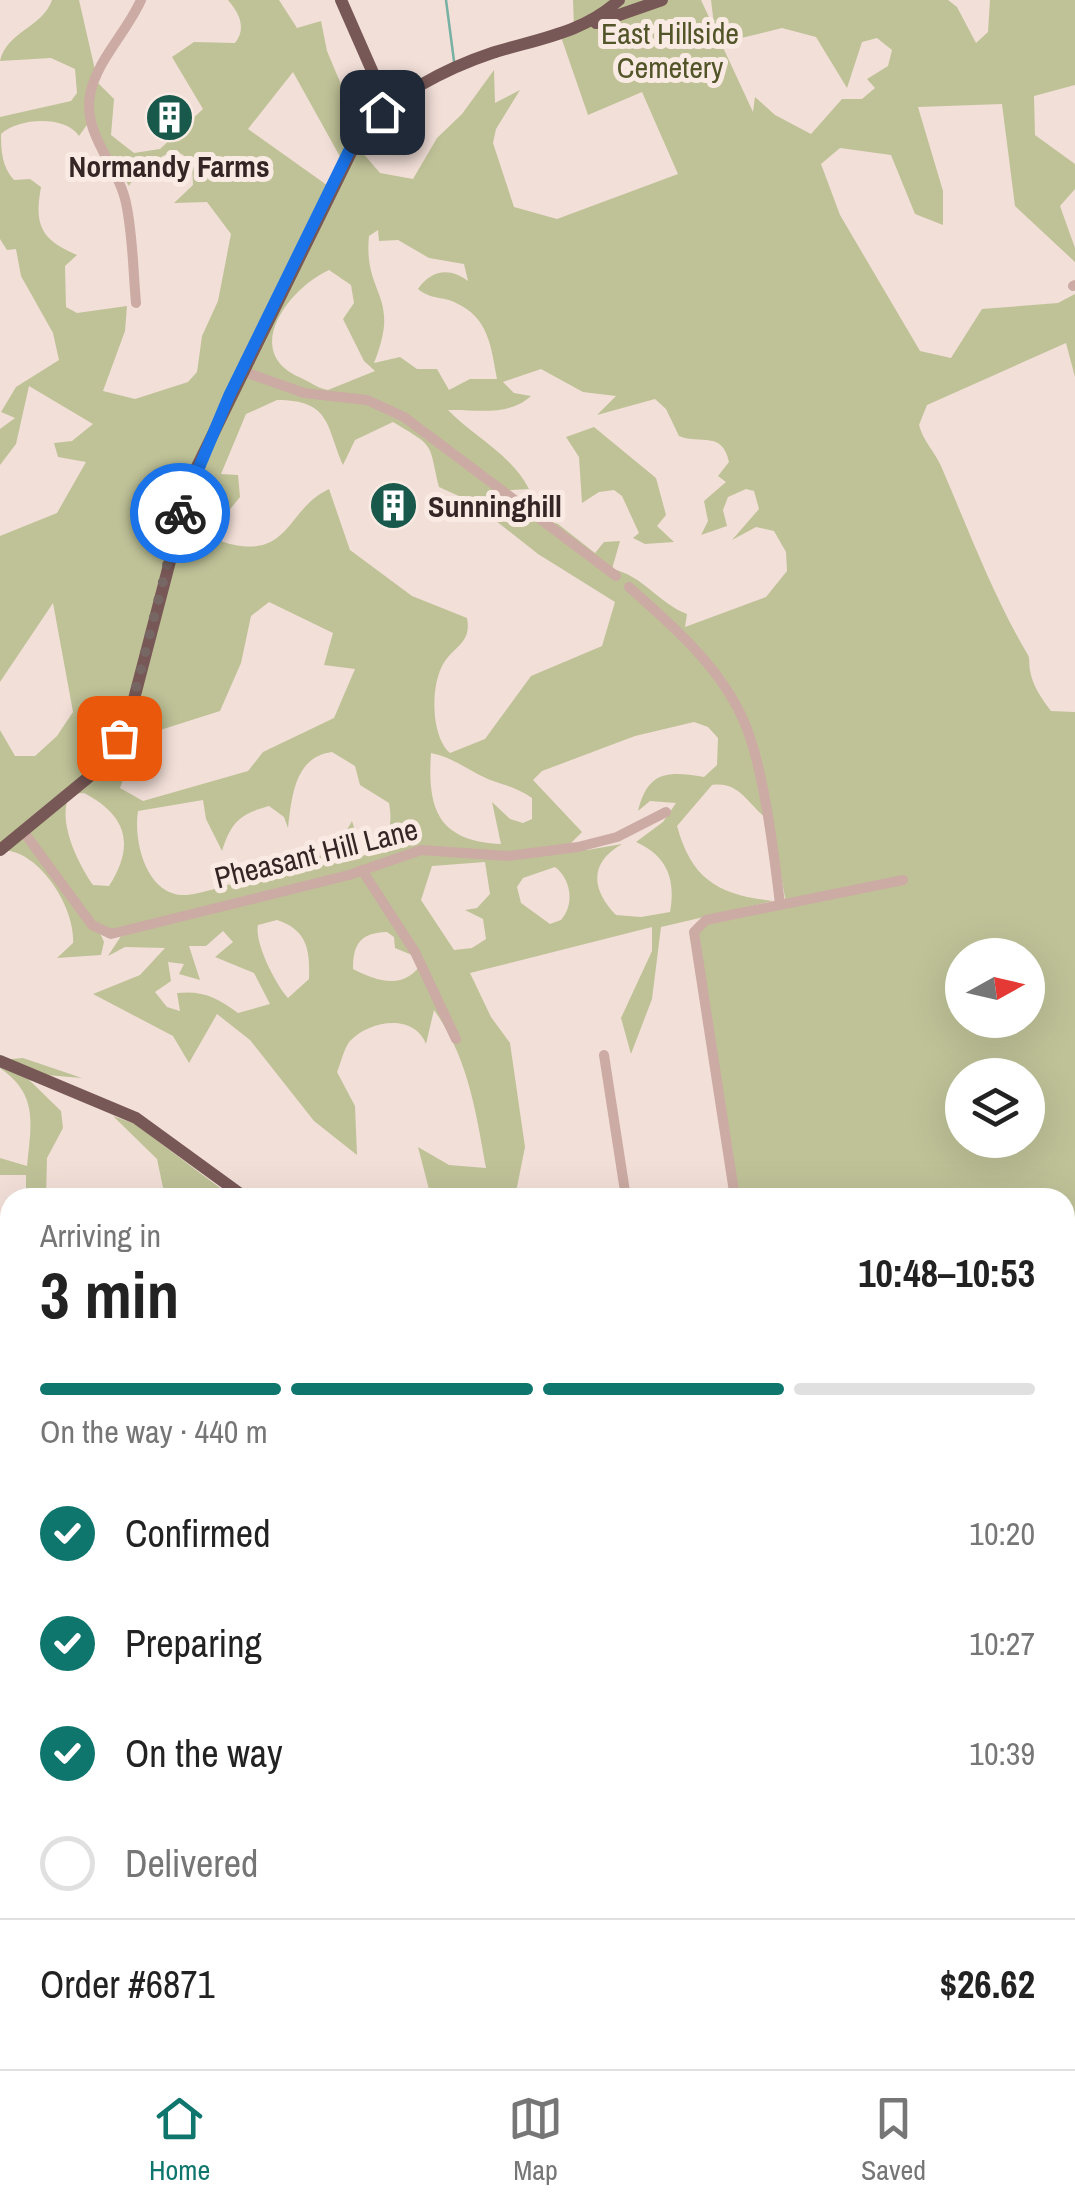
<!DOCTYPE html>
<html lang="en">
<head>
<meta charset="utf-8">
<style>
  :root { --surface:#fff; --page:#f6f6f6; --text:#222; --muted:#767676; --line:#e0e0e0; --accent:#0f766e }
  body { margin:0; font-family:"Archivo Narrow",sans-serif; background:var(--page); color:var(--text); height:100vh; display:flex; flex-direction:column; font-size:38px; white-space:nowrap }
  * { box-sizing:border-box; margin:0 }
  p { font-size:32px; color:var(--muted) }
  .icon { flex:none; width:55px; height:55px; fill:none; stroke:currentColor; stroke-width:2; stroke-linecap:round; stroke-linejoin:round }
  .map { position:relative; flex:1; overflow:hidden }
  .side { position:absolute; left:0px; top:1188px; width:1075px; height:882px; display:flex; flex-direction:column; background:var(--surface); border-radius:30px 30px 0 0; box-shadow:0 10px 40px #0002 }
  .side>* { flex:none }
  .needle { width:65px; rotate:82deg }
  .controls { position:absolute; left:945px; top:938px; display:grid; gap:20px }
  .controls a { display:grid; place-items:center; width:100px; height:100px; border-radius:50%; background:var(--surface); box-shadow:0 10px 40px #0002; font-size:50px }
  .pin { position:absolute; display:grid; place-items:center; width:85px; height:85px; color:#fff; margin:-42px; border-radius:20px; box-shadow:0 5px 15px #0006 }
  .courier { position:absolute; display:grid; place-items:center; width:100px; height:100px; margin:-50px; border:8px solid #1a73e8; border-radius:50%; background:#fff; color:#222; box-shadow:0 2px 12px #0007 }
  .overview em { font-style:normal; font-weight:700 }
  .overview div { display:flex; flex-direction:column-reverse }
  .overview { display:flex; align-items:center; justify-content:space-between; height:170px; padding:0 40px }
  h1 { font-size:65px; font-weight:700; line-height:75px }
  .bar { display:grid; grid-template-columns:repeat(4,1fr); gap:15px 10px; align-content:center; height:120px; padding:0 40px }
  .bar i { height:12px; border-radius:8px; background:var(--line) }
  .bar .current { background:var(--accent) }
  .bar p { grid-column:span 4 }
  .line { display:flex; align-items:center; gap:25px; padding:0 40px; border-top:2px solid var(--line) }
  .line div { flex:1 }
  ol { padding:0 40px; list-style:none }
  li { display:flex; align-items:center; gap:30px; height:110px }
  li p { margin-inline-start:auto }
  li .icon { padding:10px; border-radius:50%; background:var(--accent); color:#fff; stroke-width:4 }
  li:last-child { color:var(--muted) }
  li i { width:55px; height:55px; border:5px solid var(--line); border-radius:50% }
  .menu { display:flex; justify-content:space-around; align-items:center; height:140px; border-top:2px solid var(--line); background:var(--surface); font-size:28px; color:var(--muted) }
  .menu a { display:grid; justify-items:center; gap:5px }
  .menu .current { color:var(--accent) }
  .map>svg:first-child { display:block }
  .green { fill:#bfc297; fill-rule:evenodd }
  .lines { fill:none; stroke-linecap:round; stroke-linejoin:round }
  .stream { stroke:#76b1a3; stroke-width:2.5 }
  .minor { stroke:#cbaba3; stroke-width:10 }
  .major { stroke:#785856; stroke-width:12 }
  .done { stroke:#776764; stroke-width:10; stroke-dasharray:0 18 }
  .route { stroke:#1a73e8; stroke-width:12 }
  .labels { text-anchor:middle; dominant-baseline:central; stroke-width:10; stroke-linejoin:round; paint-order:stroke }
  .park-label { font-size:30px; fill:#515528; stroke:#faeae4 }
  .poi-label { font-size:30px; font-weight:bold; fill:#352626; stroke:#faeae4 }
  .street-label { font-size:30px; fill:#352626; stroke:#faeae4 }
</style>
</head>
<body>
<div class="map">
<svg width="1075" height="2069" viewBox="0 0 1075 2069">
  <rect width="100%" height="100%" fill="#f2dfd8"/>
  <!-- green -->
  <path class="green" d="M 52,0 L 79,0 L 98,83 L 114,99 L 111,135 L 134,153 L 160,149 L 203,109 L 172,57 L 194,42 L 235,43 C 247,28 239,13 228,0 L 279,0 L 297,28 L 321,21 L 327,51 L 361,132 L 362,152 L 380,173 L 413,179 L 437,138 L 462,114 L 494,70 L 495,103 L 520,90 L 496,129 L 493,143 L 514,207 L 557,219 L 678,174 L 642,92 L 588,115 L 560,34 L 574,28 L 573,0 L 701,0 L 753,112 L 755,97 L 775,115 L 811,134 L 842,99 L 862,99 L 875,88 L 867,79 L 888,66 L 892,50 L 877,38 L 862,42 L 847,88 L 816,37 L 782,28 L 729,41 L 714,25 L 711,0 L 948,0 L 957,7 L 976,43 L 988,32 L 990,0 L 1075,0 L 1075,85 L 1034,96 L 1035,135 L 1075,164 L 1075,189 L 1060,206 L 1075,248 L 1075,262 L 1015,206 L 1002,104 L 918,107 L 943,191 L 943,225 L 915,214 L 891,155 L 840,148 L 821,164 L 840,215 L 920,351 L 951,358 L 982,309 L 1058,303 L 1075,294 L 1075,377 L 1066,343 L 927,405 L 919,425 C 923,441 935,452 941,466 C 969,531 993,596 1028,655 C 1030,658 1029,667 1030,670 C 1032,685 1042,699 1051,711 L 1075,712 L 1075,1364 L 1065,1365 L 1065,1198 L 736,1197 L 698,965 L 699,926 L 786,903 L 769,809 L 766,818 C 747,803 739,781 712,785 L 677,826 C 692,881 720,895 773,901 L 661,927 L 652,999 L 631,1054 L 621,1018 L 652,951 L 652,927 L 470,973 L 491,1017 L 510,1043 L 525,1147 L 515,1197 L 431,1197 L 418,1147 L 449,1165 L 486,1168 C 476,1112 468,1057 434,1010 L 426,1044 C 414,1013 370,1020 350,1041 C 344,1048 341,1063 337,1072 L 355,1106 L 357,1155 L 314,1121 L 250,1040 L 217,1014 L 189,1063 L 173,1036 L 93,994 L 140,975 L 165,948 L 125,947 L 108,956 L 121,936 L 96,924 L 104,942 L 101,955 L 57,958 L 73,943 C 76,909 39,848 0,850 L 0,730 L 15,756 L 35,756 L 57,736 L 73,712 L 53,603 L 0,682 L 0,536 L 57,513 L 86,462 L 58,457 L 54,443 L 72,441 L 93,424 L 29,386 L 16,444 L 0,465 L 0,429 L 15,418 L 1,412 L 16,387 L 59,360 L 53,333 L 21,276 L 16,249 L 7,250 L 0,239 L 0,117 L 71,101 L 77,93 L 75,69 L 51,58 L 0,61 C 7,31 42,28 52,0 ZM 293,72 L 343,162 L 331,188 L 248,129 ZM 94,115 L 101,140 L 129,186 C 135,175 163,151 177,152 C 182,153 189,160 192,162 L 193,185 L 174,203 L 207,202 L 231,234 L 218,301 L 202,336 L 197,372 L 188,382 L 135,399 L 103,391 L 125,331 L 127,306 L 77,313 L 66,307 L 65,266 L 77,255 C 41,240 34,225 41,187 L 30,179 L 14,180 C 2,167 1,151 1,134 C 18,118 65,115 79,136 ZM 378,230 L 379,241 L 398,240 L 429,258 L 464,264 L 468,281 C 450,267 431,270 418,289 C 431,300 443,296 456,303 C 489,318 491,347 497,379 L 470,379 L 449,390 L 437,369 L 417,369 L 400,357 L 374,363 C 402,294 363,296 369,236 ZM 329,270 L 351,285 L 354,303 L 343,319 L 364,361 L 375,371 L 328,390 C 316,388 309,381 299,377 C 240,350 291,287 329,270 ZM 541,369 L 583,392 L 616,396 L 597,415 L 655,399 L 666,409 L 679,436 C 701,445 722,430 729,462 L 718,476 L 726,482 L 704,501 L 708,521 L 701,535 L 727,526 L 723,510 L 728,497 L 746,489 L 754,491 L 759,509 L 732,540 L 756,527 L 774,531 L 786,552 L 787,571 L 766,597 L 685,627 L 687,614 C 658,603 644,576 612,569 L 620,541 L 604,542 L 595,553 L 558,524 L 499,506 L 493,491 L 529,489 C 510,453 475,438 448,410 C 477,409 508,417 531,396 L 514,393 L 503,382 ZM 277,400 C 331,400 326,426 343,465 L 355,440 L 393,422 C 436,448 428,441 439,487 L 472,502 L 538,554 L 615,602 L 602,646 L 531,676 L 485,739 L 450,753 C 430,736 429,678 448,657 C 460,644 471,639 467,618 L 412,596 L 350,550 L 329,489 C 289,508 290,552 241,546 C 222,543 211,539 200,524 L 231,508 L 240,497 L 238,475 L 221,474 L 246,414 ZM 269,602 L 333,633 L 324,665 L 355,669 L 334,718 L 263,752 L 248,771 L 143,801 L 120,788 L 132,756 L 154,732 L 220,711 L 241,663 L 251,616 ZM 694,722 L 708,727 L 718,738 L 717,765 L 704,777 C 667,771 648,771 638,811 L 650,801 L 676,803 L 663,822 L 636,842 C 667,856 676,879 670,912 L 641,917 L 616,915 C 591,889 589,863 622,844 L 587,850 L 571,843 L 582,832 L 533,780 L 542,771 L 635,736 ZM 332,752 L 355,766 L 360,785 L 389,803 C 394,830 386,844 363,856 L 352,821 C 342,842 322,849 310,868 C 286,876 266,879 241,882 C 223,885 206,893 187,895 C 147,898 133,842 138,811 L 203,800 L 206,819 L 222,851 C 231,822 240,814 269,806 L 284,817 L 288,828 C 292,795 295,757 332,752 ZM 431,753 C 456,758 471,773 493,781 C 508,786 519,789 532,798 L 532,819 L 523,823 L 510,819 L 492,802 L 501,844 C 439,841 427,810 431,753 ZM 84,793 C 126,815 136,844 109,886 L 93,885 C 78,863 56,820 70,794 ZM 485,862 L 490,894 L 477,908 L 465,910 L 483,919 L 486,939 L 472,948 L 454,950 L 421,900 L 432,866 ZM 555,867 C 571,879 575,904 561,920 L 550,924 L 521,903 L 517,887 L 523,878 ZM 277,920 C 307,930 310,949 309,979 L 288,998 C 276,985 254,942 258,925 ZM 223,931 L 233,942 L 215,957 L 254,973 L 270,1004 L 238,1013 C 218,998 203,990 177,993 L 180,1011 L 167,1007 L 155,992 L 171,981 L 168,962 L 184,964 L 179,974 L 200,980 L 189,946 L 206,946 ZM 387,932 L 394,937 L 395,948 L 424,960 C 406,990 380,983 353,969 C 353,943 361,933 387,932 ZM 962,955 L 1028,955 L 1028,1020 L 962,1020 ZM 962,1075 L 1028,1075 L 1028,1140 L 962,1140 Z
    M 594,427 L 656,478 L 666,515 L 657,526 L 674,542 L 645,544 L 633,538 L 639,533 L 622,496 L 614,490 L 599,492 L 582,503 L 579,457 L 566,437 Z
    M 23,1058 L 82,1078 L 22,1073 L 61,1111 L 63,1128 L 47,1158 L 46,1197 L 26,1197 L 26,1175 L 0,1175 L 0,1158 L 27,1166 C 31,1124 39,1095 0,1068 L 0,1060 Z
    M 113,1116 L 135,1124 L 232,1197 L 165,1197 L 157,1159 Z
    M 10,1324 L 10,1447 L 0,1448 L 0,1327 Z
    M 1075,1534 L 1075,1818 L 1065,1810 L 1065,1535 Z
    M 10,1552 L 10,1721 L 4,1725 L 6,1785 L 0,1786 L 0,1559 Z
    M 1065,1827 L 1075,1836 L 1075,1931 L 1065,1933 Z
    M 10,1906 L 10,1992 L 0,2069 L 0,1913 Z"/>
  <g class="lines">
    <!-- stream -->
    <path class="stream" d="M 446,0 L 454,61"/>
    <!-- minor -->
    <path class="minor" d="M 1073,286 L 1075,285
      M 136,303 C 133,270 133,236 126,203 C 118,165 83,136 90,95 C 96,61 127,32 141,0
      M 242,371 L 304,393 L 367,400 L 404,417 L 616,576
      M 629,587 C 671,624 717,664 741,715 C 763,759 774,854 780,904
      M 23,831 L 92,925 L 111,934 L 349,875 L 421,850 L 508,856 L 578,847 L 617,837 L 666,812
      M 362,870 L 415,952 L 456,1039
      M 604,1055 L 626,1198
      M 735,1198 L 694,932 L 706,920 L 903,880
      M 1065,1534 L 1075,1532
      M 1065,1938 L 1075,1937
      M 316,2060 L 319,2069
      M 550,2060 L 552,2069
      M 563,2060 L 565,2069
      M 741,2060 L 743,2069
      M 843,2060 L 846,2069
      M 129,2069 L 161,2060"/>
    <!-- major -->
    <path class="major" d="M 341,0 L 388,107
      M 596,23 L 662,0
      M 0,850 L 90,776 L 119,738 L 134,699 L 192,477 L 361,132 C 392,96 447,68 492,53 C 537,39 584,33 619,0
      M 0,1061 L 136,1118 L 246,1198
      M 1065,1819 L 1075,1827"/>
  </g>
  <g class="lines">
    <!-- done -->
    <path class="done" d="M 119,738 L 138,682 L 180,513"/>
    <!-- route -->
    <path class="route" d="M 180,513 L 229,396 L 349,151 L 382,112"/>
  </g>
  <!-- icons -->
  <defs>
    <symbol id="building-disc" viewBox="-11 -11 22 22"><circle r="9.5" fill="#19594c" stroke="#faeae4"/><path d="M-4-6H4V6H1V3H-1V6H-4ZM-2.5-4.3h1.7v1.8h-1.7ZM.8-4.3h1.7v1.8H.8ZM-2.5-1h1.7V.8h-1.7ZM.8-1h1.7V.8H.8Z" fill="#fff"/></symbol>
  </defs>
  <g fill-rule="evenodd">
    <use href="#building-disc" x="142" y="90" width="55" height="55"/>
    <use href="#building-disc" x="366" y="478" width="55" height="55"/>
  </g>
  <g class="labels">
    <!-- park labels -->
    <g class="park-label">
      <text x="670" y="33">East Hillside<tspan x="670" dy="34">Cemetery</tspan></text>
    </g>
    <!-- poi labels -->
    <g class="poi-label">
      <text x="169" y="166">Normandy Farms</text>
      <text x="428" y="506" text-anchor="start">Sunninghill</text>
    </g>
    <!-- street labels -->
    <g class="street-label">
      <text transform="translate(316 853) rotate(-14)">Pheasant Hill Lane</text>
    </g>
  </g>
</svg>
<div class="controls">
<a><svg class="needle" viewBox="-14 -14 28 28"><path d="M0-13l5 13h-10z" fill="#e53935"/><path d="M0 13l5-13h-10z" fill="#767676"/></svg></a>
<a><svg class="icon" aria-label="layers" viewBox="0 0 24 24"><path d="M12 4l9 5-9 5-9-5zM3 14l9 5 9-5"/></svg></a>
</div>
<div class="pin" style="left:119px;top:738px;background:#ea580c"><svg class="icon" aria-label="bag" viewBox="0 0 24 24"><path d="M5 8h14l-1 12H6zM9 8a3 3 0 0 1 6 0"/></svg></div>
<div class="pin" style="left:382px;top:112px;background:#1f2937"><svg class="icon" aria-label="home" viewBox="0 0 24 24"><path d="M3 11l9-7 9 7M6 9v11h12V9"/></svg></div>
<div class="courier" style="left:180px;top:513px"><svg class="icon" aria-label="bike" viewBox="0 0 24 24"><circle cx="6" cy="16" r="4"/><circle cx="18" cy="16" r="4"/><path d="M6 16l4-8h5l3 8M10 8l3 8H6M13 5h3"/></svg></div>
<section class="side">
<div class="overview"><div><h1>3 min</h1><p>Arriving in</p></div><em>10:48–10:53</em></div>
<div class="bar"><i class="current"></i><i class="current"></i><i class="current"></i><i></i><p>On the way · 440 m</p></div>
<ol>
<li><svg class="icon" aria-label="check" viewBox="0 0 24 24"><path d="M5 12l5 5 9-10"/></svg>Confirmed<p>10:20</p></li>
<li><svg class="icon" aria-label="check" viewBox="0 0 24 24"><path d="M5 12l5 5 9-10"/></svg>Preparing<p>10:27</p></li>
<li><svg class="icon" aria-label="check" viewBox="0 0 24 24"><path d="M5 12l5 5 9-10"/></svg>On the way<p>10:39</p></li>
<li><i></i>Delivered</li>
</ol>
<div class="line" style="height:130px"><div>Order #6871</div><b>$26.62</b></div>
</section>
</div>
<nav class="menu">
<a class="current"><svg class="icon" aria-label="home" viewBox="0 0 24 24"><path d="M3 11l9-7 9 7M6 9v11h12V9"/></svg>Home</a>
<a><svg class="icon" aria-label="map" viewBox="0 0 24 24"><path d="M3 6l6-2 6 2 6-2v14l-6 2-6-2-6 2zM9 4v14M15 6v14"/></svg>Map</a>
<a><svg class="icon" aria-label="saved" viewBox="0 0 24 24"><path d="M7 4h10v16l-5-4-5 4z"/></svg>Saved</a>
</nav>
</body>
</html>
